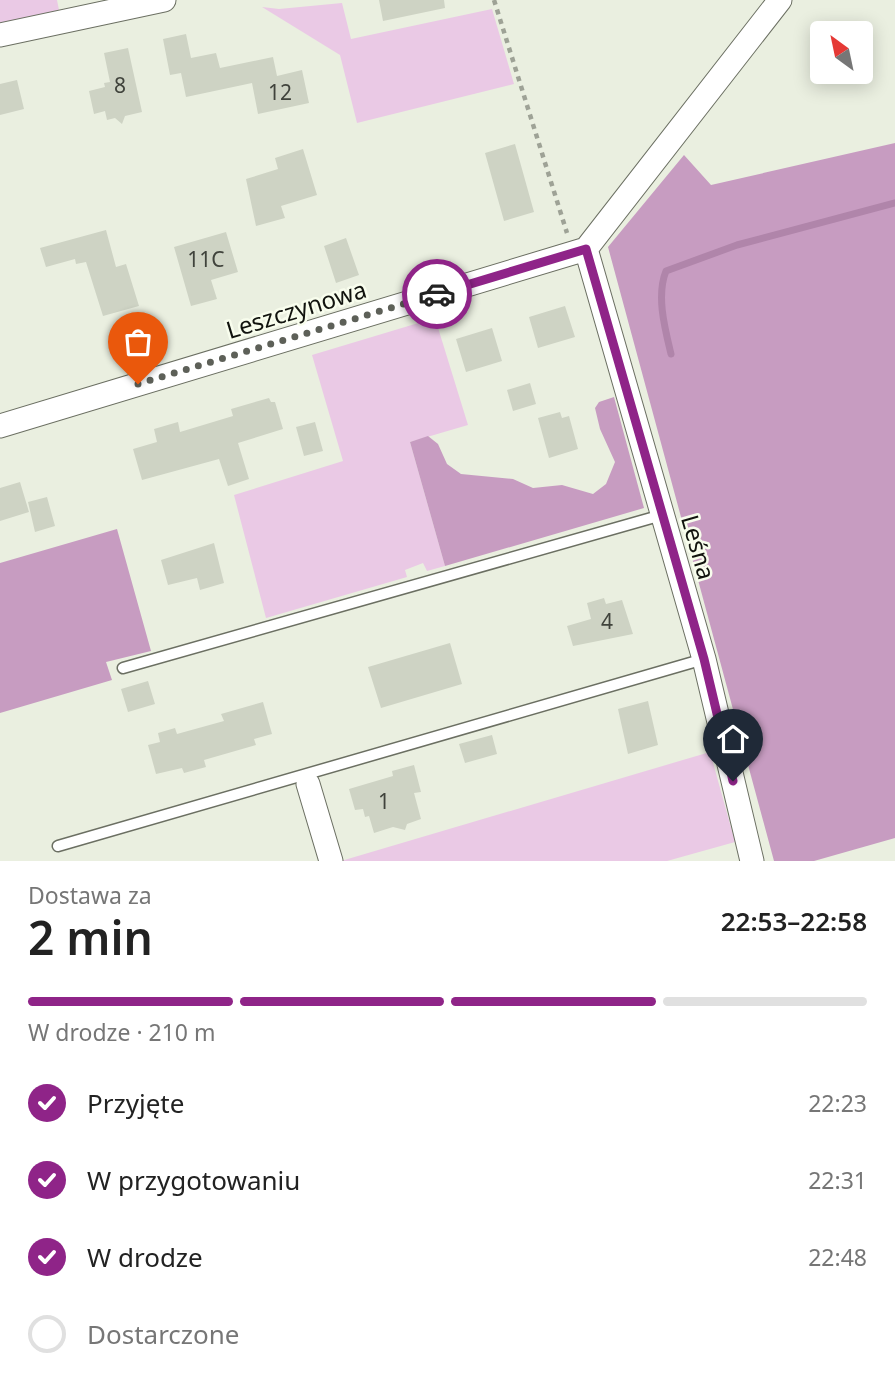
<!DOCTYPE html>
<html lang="pl">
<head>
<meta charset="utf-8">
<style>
  :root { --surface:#fff; --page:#f6f6f6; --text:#222; --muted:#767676; --line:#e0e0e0; --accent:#8f2488 }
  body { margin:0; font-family:"Noto Sans",sans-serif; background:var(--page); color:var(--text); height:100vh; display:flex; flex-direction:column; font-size:26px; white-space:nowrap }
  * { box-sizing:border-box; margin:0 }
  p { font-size:23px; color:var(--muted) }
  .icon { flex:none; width:38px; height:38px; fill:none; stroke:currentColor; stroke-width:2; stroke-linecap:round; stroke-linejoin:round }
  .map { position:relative; height:861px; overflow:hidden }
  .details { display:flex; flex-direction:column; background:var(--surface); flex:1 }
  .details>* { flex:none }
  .needle { width:46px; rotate:327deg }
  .fabs { position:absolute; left:810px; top:21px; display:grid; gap:14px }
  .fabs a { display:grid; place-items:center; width:63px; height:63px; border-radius:7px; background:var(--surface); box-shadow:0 4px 18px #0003; font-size:35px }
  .pin { position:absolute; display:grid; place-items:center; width:60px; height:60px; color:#fff; margin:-72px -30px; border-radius:50% 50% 50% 0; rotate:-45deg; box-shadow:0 0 7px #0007 }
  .pin .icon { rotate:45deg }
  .courier { position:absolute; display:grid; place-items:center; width:70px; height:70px; margin:-35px; border:5px solid #8f2488; border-radius:50%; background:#fff; color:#222; box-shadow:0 2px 9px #0007 }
  .head em { font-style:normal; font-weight:600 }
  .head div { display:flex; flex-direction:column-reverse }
  .head { display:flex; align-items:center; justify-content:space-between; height:119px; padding:0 28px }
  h1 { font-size:46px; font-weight:600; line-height:52px }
  .bar { display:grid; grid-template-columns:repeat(4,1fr); gap:10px 7px; align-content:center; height:84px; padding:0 28px }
  .bar i { height:9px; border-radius:5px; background:var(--line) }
  .bar .current { background:var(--accent) }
  .bar p { grid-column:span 4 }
  ol { padding:0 28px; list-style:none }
  li { display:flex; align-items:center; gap:21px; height:77px }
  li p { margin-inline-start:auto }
  li .icon { padding:7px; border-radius:50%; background:var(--accent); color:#fff; stroke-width:4 }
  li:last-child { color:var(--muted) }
  li i { width:38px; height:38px; border:4px solid var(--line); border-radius:50% }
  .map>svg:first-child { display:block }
  .green { fill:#eac9e5 }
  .forest { fill:#c79cc1 }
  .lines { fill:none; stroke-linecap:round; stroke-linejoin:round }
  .stream { stroke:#b085aa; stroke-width:7 }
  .building { fill:#ced3c4 }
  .service-casing { stroke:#6b6f62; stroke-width:13 }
  .minor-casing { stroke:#6b6f62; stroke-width:25 }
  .path { stroke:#9ea296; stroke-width:4.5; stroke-dasharray:5 5; stroke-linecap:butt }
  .service { stroke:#fff; stroke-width:10 }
  .minor { stroke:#fff; stroke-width:23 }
  .done { stroke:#5d6058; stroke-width:7; stroke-dasharray:0 12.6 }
  .route { stroke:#8f2488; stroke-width:9 }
  .labels { text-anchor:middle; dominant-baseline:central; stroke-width:5; stroke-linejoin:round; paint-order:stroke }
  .number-label { font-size:21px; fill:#40433c }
  .street-label { font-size:24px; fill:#11130e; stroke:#f8fded }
</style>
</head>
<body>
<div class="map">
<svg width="895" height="861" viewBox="0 0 895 861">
  <rect width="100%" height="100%" fill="#eaefe0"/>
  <!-- green -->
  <path class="green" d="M 0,0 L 57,0 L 59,10 L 0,23 Z
    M 342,3 L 351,39 L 492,9 L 514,84 L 357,123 L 340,55 L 262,7 L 279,9 Z
    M 435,318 L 468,425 L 410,442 L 445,566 L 427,571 L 423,563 L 405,570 L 407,577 L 266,618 L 234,495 L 343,461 L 312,355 Z
    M 710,752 L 735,842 L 667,861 L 341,861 Z"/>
  <!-- forest -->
  <path class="forest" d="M 895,143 L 895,838 L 814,861 L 774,861 L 608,247 L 684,155 L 711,185 Z
    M 614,397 L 644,508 L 445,566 L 410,442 L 428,436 L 438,444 L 447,464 L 461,474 L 513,479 L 533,488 L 562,485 L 593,494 L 606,484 L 615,462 L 600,429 L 595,408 L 599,402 Z
    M 117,529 L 151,651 L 106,662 L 112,680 L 0,713 L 0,563 Z"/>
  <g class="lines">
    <!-- stream -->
    <path class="stream" d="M 671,354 C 665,329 656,296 666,271 L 737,245 L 895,203"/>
  </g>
  <!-- building -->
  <path class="building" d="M 379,0 L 444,0 L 445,8 L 383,21 Z
    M 186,34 L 191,58 L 216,53 L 220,68 L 273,57 L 277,76 L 302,70 L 309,103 L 258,114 L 252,83 L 186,97 L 181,73 L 170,75 L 163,39 Z
    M 128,48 L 142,112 L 125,116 L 122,124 L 115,118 L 107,120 L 105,111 L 94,114 L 89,91 L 105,87 L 104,83 L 110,82 L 104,53 Z
    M 17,80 L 24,109 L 0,115 L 0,84 Z
    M 515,144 L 534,212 L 504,221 L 485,153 Z
    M 303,149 L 317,195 L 281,206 L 285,218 L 256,226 L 246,179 L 278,169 L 275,158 Z
    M 106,230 L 116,267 L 126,264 L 139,306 L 103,316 L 86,262 L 76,264 L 75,259 L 46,267 L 40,248 Z
    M 226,232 L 238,272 L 211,280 L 217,299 L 191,306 L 174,247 Z
    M 346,238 L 359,275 L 336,283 L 324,246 Z
    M 565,306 L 575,337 L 538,348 L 529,317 Z
    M 492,328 L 502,361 L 466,372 L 456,339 Z
    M 530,383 L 536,404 L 513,411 L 507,390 Z
    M 269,398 L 271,402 L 275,402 L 283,429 L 238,443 L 249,479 L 228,486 L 219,459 L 142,480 L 133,449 L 157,442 L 154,429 L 178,422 L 180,432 L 233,416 L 231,409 Z
    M 560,412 L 562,418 L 569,416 L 578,449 L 549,458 L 538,418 Z
    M 315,422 L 323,451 L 304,456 L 296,427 Z
    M 20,482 L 29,512 L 0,521 L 0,488 Z
    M 47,497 L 55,526 L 35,532 L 28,502 Z
    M 214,543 L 224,583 L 200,590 L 197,578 L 168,585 L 161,560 Z
    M 604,598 L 606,604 L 622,600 L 633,634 L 573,646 L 567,626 L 591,619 L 587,603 Z
    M 450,643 L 462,684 L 381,708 L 368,667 Z
    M 148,681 L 155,704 L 128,712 L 121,689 Z
    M 648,701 L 658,745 L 628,754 L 618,709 Z
    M 263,702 L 272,734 L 254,739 L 256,745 L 204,760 L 206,767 L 184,773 L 182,768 L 156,774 L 148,745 L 160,742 L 158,733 L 175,728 L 177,734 L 224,721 L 221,714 Z
    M 492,735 L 497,754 L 465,763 L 459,744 Z
    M 414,765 L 421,792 L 414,793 L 421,819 L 407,824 L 405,830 L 393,827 L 374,833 L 369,816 L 365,817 L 363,809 L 355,810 L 349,789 L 393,776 L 392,771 Z"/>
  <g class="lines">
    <defs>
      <path id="service" d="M 123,668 L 662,515
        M 58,846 L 704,659"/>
      <path id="minor" d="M 0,35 L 164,0
        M 586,249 L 704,659 L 752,861
        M 0,426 L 586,249 L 780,0
        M 308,784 L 331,861"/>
    </defs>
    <!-- service casing -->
    <use href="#service" class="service-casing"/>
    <!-- minor casing -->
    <use href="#minor" class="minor-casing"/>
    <!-- path -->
    <path class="path" d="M 494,0 L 567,233"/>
    <!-- service -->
    <use href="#service" class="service"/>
    <!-- minor -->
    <use href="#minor" class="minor"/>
  </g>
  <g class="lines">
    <!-- done -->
    <path class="done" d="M 138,384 L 437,294"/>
    <!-- route -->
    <path class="route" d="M 437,294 L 586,249 L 704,659 L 733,781"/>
  </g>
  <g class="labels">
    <!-- number labels -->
    <g class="number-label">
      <text x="120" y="85">8</text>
      <text x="280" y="92">12</text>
      <text x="206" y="259">11C</text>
      <text x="607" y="621">4</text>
      <text x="384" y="801">1</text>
    </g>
    <!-- street labels -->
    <g class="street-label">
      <text transform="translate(296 309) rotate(-17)">Leszczynowa</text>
      <text transform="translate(699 547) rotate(74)">Leśna</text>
    </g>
  </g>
</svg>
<div class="fabs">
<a><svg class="needle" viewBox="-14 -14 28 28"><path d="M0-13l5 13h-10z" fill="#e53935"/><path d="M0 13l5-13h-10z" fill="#767676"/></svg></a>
</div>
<div class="pin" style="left:138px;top:384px;background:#ea580c"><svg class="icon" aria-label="bag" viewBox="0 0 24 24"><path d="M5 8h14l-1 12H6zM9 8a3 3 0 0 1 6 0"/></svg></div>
<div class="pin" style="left:733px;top:781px;background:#1f2937"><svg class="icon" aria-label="home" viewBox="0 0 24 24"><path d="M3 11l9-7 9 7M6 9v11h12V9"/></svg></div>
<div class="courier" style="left:437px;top:294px"><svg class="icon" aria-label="car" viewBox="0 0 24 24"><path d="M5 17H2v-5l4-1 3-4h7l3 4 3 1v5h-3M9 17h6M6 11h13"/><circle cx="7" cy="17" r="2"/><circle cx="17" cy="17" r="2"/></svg></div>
</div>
<section class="details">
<div class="head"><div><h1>2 min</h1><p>Dostawa za</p></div><em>22:53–22:58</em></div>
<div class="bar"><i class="current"></i><i class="current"></i><i class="current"></i><i></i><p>W drodze · 210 m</p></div>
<ol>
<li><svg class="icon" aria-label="check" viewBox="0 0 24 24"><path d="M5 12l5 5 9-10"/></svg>Przyjęte<p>22:23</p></li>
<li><svg class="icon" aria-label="check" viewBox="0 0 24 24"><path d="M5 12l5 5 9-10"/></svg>W przygotowaniu<p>22:31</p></li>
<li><svg class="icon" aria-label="check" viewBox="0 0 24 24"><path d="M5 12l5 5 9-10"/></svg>W drodze<p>22:48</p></li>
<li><i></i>Dostarczone</li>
</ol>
</section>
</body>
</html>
